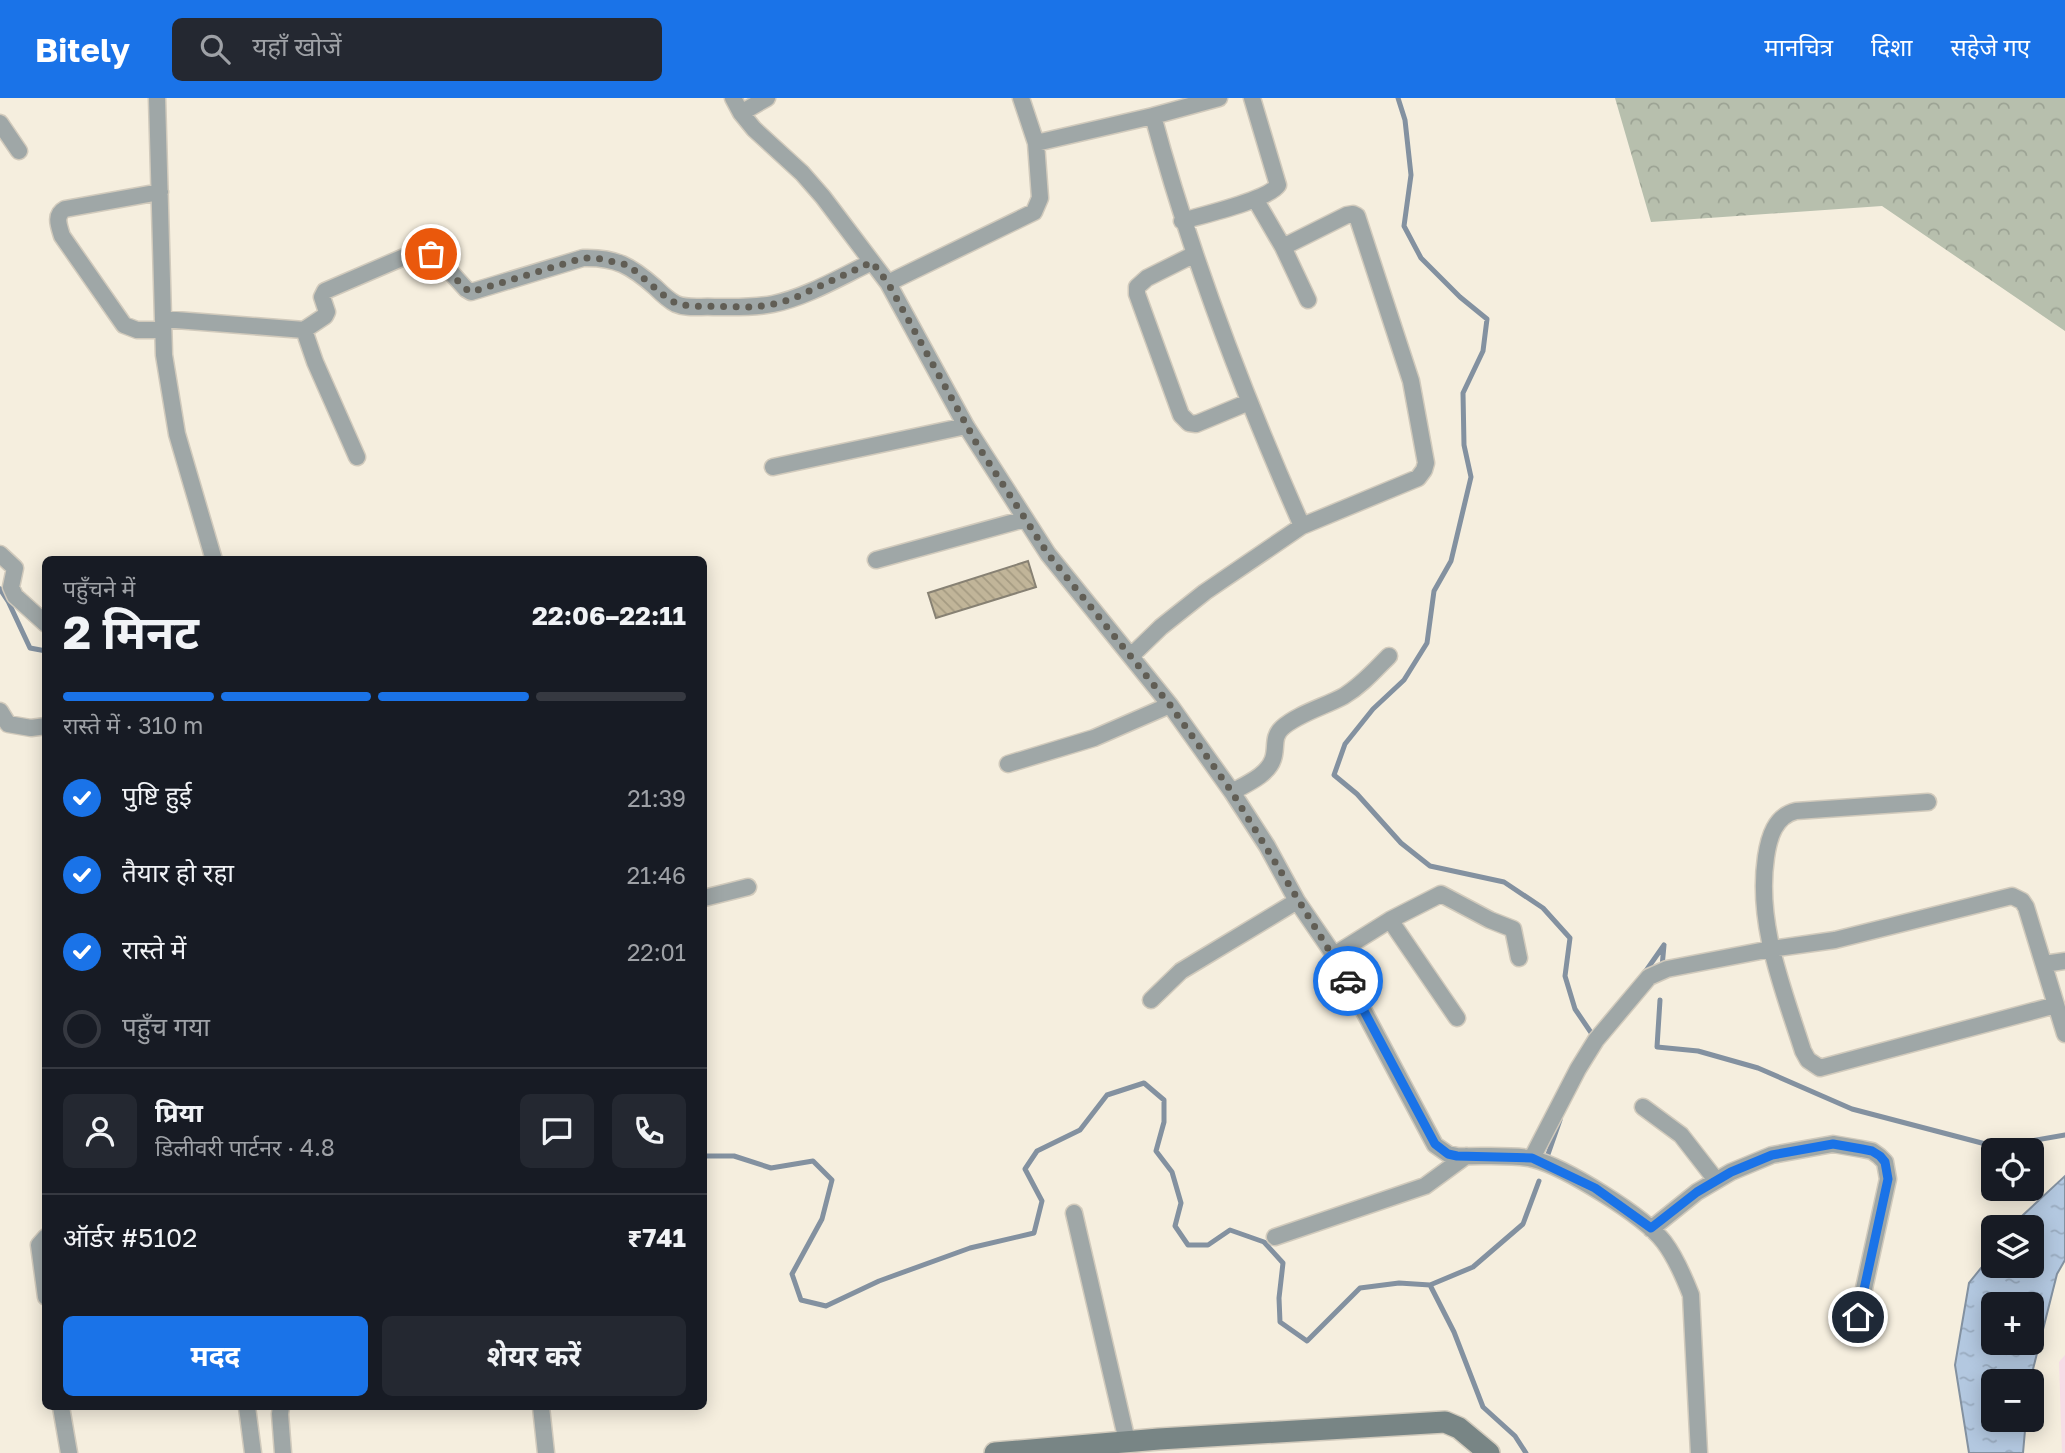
<!DOCTYPE html>
<html lang="hi">
<head>
<meta charset="utf-8">
<style>
  :root { --surface:#171b24; --page:#242831; --text:#f1f3f6; --muted:#9ea1a6; --line:#363941; --accent:#1a73e8 }
  body { margin:0; font-family:"Golos Text","Noto Sans Devanagari",sans-serif; background:var(--page); color:var(--text); height:100vh; display:flex; flex-direction:column; font-size:26px; white-space:nowrap }
  * { box-sizing:border-box; margin:0 }
  p { font-size:23px; color:var(--muted) }
  .icon { flex:none; width:38px; height:38px; fill:none; stroke:currentColor; stroke-width:2; stroke-linecap:round; stroke-linejoin:round }
  .map { position:relative; flex:1; overflow:hidden }
  .panel { position:absolute; left:42px; top:458px; width:665px; height:854px; display:flex; flex-direction:column; background:var(--surface); border-radius:10px; box-shadow:0 4px 18px #0003 }
  .panel>* { flex:none }
  .fabs { position:absolute; left:1981px; top:1040px; display:grid; gap:14px }
  .fabs a { display:grid; place-items:center; width:63px; height:63px; border-radius:10px; background:var(--surface); box-shadow:0 4px 18px #0003; font-size:35px }
  .pin { position:absolute; display:grid; place-items:center; width:60px; height:60px; color:#fff; margin:-30px; border:4px solid #fff; border-radius:50%; box-shadow:0 2px 7px #0007 }
  .courier { position:absolute; display:grid; place-items:center; width:70px; height:70px; margin:-35px; border:5px solid #1a73e8; border-radius:50%; background:#fff; color:#222; box-shadow:0 2px 9px #0007 }
  .headline em { font-style:normal; font-weight:700 }
  .headline div { display:flex; flex-direction:column-reverse }
  .headline { display:flex; align-items:center; justify-content:space-between; height:119px; padding:0 21px }
  h1 { font-size:46px; font-weight:700; line-height:52px }
  .bar { display:grid; grid-template-columns:repeat(4,1fr); gap:10px 7px; align-content:center; height:84px; padding:0 21px }
  .bar i { height:9px; border-radius:5px; background:var(--line) }
  .bar .on { background:var(--accent) }
  .bar p { grid-column:span 4 }
  .line { display:flex; align-items:center; gap:18px; padding:0 21px; border-top:2px solid var(--line) }
  .line div { flex:1 }
  .round { display:grid; place-items:center; flex:none; width:74px; height:74px; border-radius:10px; background:var(--page) }
  ol { padding:0 21px; list-style:none }
  li { display:flex; align-items:center; gap:21px; height:77px }
  li p { margin-inline-start:auto }
  li .icon { padding:7px; border-radius:50%; background:var(--accent); color:#fff; stroke-width:4 }
  li:last-child { color:var(--muted) }
  li i { width:38px; height:38px; border:4px solid var(--line); border-radius:50% }
  .action { display:flex; gap:14px; margin-top:auto; padding:14px 21px }
  .action a { flex:1; height:80px; border-radius:10px; background:var(--accent); color:#fff; font-size:28px; font-weight:700; line-height:80px; text-align:center }
  .action a+a { background:var(--page); color:var(--text) }
  header { display:flex; align-items:center; gap:42px; box-sizing:border-box; height:98px; padding:0 35px; background:var(--accent); color:#fff }
  header strong { font-size:33px }
  nav { display:flex; gap:38px; margin-inline-start:auto; font-size:24px }
  .search { width:490px; height:63px; background:var(--page); display:flex; align-items:center; gap:18px; box-sizing:border-box; padding:0 24px; border-radius:10px; color:var(--muted); font-size:26px }
  .map>svg:first-child { display:block }
  .education { fill:#f6dde7 }
  .forest { fill:url(#forest-crowns) }
  .water { fill:url(#water-ripples); stroke:#8391a0; stroke-width:2; fill-rule:evenodd }
  .lines { fill:none; stroke-linecap:round; stroke-linejoin:round }
  .stream { stroke:#8391a0; stroke-width:5 }
  .building { fill:url(#building-back-hatch); stroke:#878173; stroke-width:2 }
  .street-casing { stroke:#d1cabc; stroke-width:19 }
  .secondary-casing { stroke:#d1cabc; stroke-width:24 }
  .street { stroke:#9fa7a7; stroke-width:16 }
  .secondary { stroke:#788585; stroke-width:21 }
  .done { stroke:#615e55; stroke-width:7; stroke-dasharray:0 12.6 }
  .route { stroke:#1a73e8; stroke-width:9 }
</style>
</head>
<body>
<header>
<strong>Bitely</strong>
<div class="search"><svg class="icon" aria-label="search" viewBox="0 0 24 24"><circle cx="10" cy="10" r="6"/><path d="M15 15l6 6"/></svg>यहाँ खोजें</div>
<nav><a>मानचित्र</a><a>दिशा</a><a>सहेजे गए</a></nav>
</header>
<div class="map">
<svg width="2065" height="1355" viewBox="0 0 2065 1355">
  <defs>
    <pattern id="forest-crowns" width="20" height="18" patternUnits="userSpaceOnUse" patternTransform="scale(1.75)"><rect width="20" height="18" fill="#b7bfad"/><path d="M2 6a3 3 0 1 1 6 0M12 15a3 3 0 1 1 6 0" fill="none" stroke="#9ca394"/></pattern>
    <pattern id="water-ripples" width="26" height="14" patternUnits="userSpaceOnUse" patternTransform="scale(1.75)"><rect width="26" height="14" fill="#b3c8e0"/><path d="M2 4q2-2 4 0t4 0M15 11q2-2 4 0t4 0" fill="none" stroke="#99abbf"/></pattern>
    <pattern id="building-back-hatch" width="6" height="6" patternUnits="userSpaceOnUse" patternTransform="scale(1.75)"><rect width="6" height="6" fill="#c1b599"/><path d="M-1 5l2 2M0 0l6 6M5-1l2 2" fill="none" stroke="#a59b82"/></pattern>
  </defs>
  <rect width="100%" height="100%" fill="#f5eede"/>
  <!-- education -->
  <path class="education" d="M 2065,1257 L 2065,1355 L 2062,1355 L 2059,1264 Z"/>
  <!-- forest -->
  <path class="forest" d="M 1615,0 L 2065,0 L 2065,233 L 1882,108 L 1651,124 Z"/>
  <!-- water -->
  <path class="water" d="M 2065,1078 L 2065,1162 L 2057,1176 L 2030,1283 L 1993,1283 L 1993,1321 L 2026,1321 L 2023,1355 L 1969,1355 L 1955,1267 L 1969,1185 L 1993,1155 L 1993,1167 L 2032,1167 L 2032,1129 L 2013,1129 L 2022,1118 ZM 1993,1206 L 2032,1206 L 2032,1244 L 1993,1244 Z"/>
  <g class="lines">
    <!-- stream -->
    <path class="stream" d="M 1398,0 L 1405,22 L 1411,77 L 1404,128 L 1421,160 L 1460,199 L 1487,221 L 1483,253 L 1463,295 L 1464,347 L 1471,379 L 1451,463 L 1434,493 L 1427,545 L 1404,582 L 1373,611 L 1345,646 L 1334,677 L 1357,696 L 1401,745 L 1430,768 L 1504,784 L 1543,810 L 1570,840 L 1565,878 L 1575,911 L 1594,939
      M 0,491 L 8,503 L 30,550 L 46,553
      M 1662,869 L 1664,847
      M 1643,877 L 1664,847
      M 1660,902 L 1657,949 L 1698,953 L 1758,970 L 1852,1011 L 1997,1049 L 2065,1037
      M 704,1058 L 734,1058 L 771,1070 L 813,1063 L 832,1082 L 822,1121 L 792,1176 L 801,1202 L 826,1208 L 879,1183 L 970,1150 L 1034,1135 L 1042,1103 L 1025,1071 L 1037,1053 L 1080,1032 L 1107,997 L 1144,985 L 1164,1002 L 1164,1024 L 1156,1053 L 1172,1074 L 1181,1105 L 1175,1128 L 1188,1147 L 1208,1147 L 1230,1132 L 1264,1144 L 1283,1165 L 1279,1200 L 1280,1224 L 1307,1243 L 1360,1190 L 1399,1185 L 1430,1187 L 1473,1169 L 1523,1126 L 1539,1083
      M 1546,1062 L 1560,1022
      M 1430,1187 L 1454,1234 L 1483,1309 L 1515,1338 L 1526,1355"/>
  </g>
  <!-- building -->
  <path class="building" d="M 1028,463 L 1036,489 L 936,520 L 928,495 Z"/>
  <g class="lines">
    <defs>
      <path id="street" d="M 157,0 L 164,257 L 177,336 L 214,462
        M 733,0 L 741,15 L 754,31 L 802,75 L 823,99 L 888,185 L 966,328 L 1048,456 L 1170,607 L 1232,694 L 1267,748 L 1297,803 L 1334,857 L 1435,1047 L 1448,1056 L 1457,1058 C 1477,1059 1515,1056 1533,1061 C 1565,1069 1644,1118 1664,1144 C 1676,1160 1684,1179 1691,1197 L 1699,1355
        M 1021,0 L 1036,45
        M 741,15 L 767,0
        M 1153,18 L 1219,0
        M 0,25 L 19,53
        M 160,94 L 65,111 C 54,117 59,128 62,138 L 124,227 L 137,232 L 163,232
        M 1255,101 L 1283,149 L 1308,202
        M 1182,123 C 1203,117 1268,102 1278,87 L 1252,0
        M 1195,156 L 1147,180 L 1137,189 L 1137,196 L 1181,317 L 1189,325 L 1196,326 L 1249,304
        M 888,185 L 1034,114 L 1040,100 L 1036,45 L 1153,18 C 1191,159 1243,295 1302,428
        M 163,221 L 304,232 L 315,264 L 357,359
        M 304,232 L 325,218 L 327,214 L 322,199 L 325,193 L 418,153 C 438,155 453,178 466,191 L 471,194 L 583,160 C 616,159 631,168 655,189 C 661,195 668,202 676,206 C 687,211 702,208 714,209 C 733,209 753,210 773,206 C 807,199 840,179 872,164
        M 773,369 L 966,328
        M 0,456 L 15,470 L 11,489 L 15,498 L 46,526
        M 876,462 L 1025,421
        M 1131,558 L 1161,529 L 1205,494 L 1302,428 L 1418,380 L 1424,372 L 1426,365 L 1411,283 L 1357,118 L 1353,116 L 1347,117 L 1283,149
        M 0,613 L 8,626 L 31,630 L 46,628
        M 1008,666 L 1094,640 L 1170,607
        M 1232,694 C 1246,686 1268,677 1273,661 C 1277,650 1272,639 1282,630 C 1297,616 1326,608 1344,598 C 1362,587 1375,572 1389,558
        M 1928,704 L 1796,713 C 1775,718 1769,739 1766,759 C 1756,826 1783,890 1803,953 L 1808,962 L 1820,970 L 2056,907
        M 704,800 L 748,789
        M 1390,822 L 1457,920
        M 1334,857 L 1390,822 L 1441,796 L 1490,822 L 1513,831 L 1519,860
        M 2044,866 L 2065,863
        M 1151,902 L 1181,873 L 1297,803
        M 1643,1009 L 1681,1037 L 1716,1082
        M 1532,1060 L 1578,971 L 1596,942 L 1649,879 L 1667,871 L 1771,851 L 1835,842 L 2012,798 L 2022,803 L 2026,809 L 2065,936
        M 1074,1115 L 1127,1343
        M 1651,1131 L 1697,1094 L 1731,1074 L 1772,1057 L 1833,1046 L 1862,1051 L 1872,1053 L 1879,1058 L 1885,1064 L 1888,1081 L 1858,1218
        M 46,1139 L 39,1147 L 46,1199
        M 1275,1139 L 1425,1088 L 1466,1058
        M 61,1309 L 69,1355
        M 247,1309 L 253,1355
        M 281,1309 L 280,1316 L 283,1355
        M 541,1309 L 546,1355"/>
      <path id="secondary" d="M 995,1355 L 1159,1341 L 1445,1324 L 1459,1330 L 1489,1355"/>
    </defs>
    <!-- street casing -->
    <use href="#street" class="street-casing"/>
    <!-- secondary casing -->
    <use href="#secondary" class="secondary-casing"/>
    <!-- street -->
    <use href="#street" class="street"/>
    <!-- secondary -->
    <use href="#secondary" class="secondary"/>
  </g>
  <g class="lines">
    <!-- done -->
    <path class="done" d="M 431,156 L 466,191 L 471,194 L 583,160 L 596,160 L 628,167 L 667,200 L 677,206 L 690,208 L 756,209 L 774,206 L 792,201 L 872,164 L 888,185 L 978,348 L 1048,456 L 1170,607 L 1232,694 L 1348,883"/>
    <!-- route -->
    <path class="route" d="M 1348,883 L 1435,1046 L 1448,1056 L 1457,1058 L 1532,1060 L 1595,1090 L 1651,1130 L 1697,1094 L 1731,1074 L 1772,1057 L 1833,1046 L 1862,1051 L 1872,1053 L 1880,1058 L 1885,1064 L 1888,1081 L 1858,1219"/>
  </g>
</svg>
<div class="fabs">
<a><svg class="icon" aria-label="locate" viewBox="0 0 24 24"><circle cx="12" cy="12" r="6"/><path d="M12 2v4M12 18v4M2 12h4M18 12h4"/></svg></a>
<a><svg class="icon" aria-label="layers" viewBox="0 0 24 24"><path d="M12 4l9 5-9 5-9-5zM3 14l9 5 9-5"/></svg></a>
<a>+</a>
<a>−</a>
</div>
<div class="pin" style="left:431px;top:156px;background:#ea580c"><svg class="icon" aria-label="bag" viewBox="0 0 24 24"><path d="M5 8h14l-1 12H6zM9 8a3 3 0 0 1 6 0"/></svg></div>
<div class="pin" style="left:1858px;top:1219px;background:#1f2937"><svg class="icon" aria-label="home" viewBox="0 0 24 24"><path d="M3 11l9-7 9 7M6 9v11h12V9"/></svg></div>
<div class="courier" style="left:1348px;top:883px"><svg class="icon" aria-label="car" viewBox="0 0 24 24"><path d="M5 17H2v-5l4-1 3-4h7l3 4 3 1v5h-3M9 17h6M6 11h13"/><circle cx="7" cy="17" r="2"/><circle cx="17" cy="17" r="2"/></svg></div>
<section class="panel">
<div class="headline"><div><h1>2 मिनट</h1><p>पहुँचने में</p></div><em>22:06–22:11</em></div>
<div class="bar"><i class="on"></i><i class="on"></i><i class="on"></i><i></i><p>रास्ते में · 310 m</p></div>
<ol>
<li><svg class="icon" aria-label="check" viewBox="0 0 24 24"><path d="M5 12l5 5 9-10"/></svg>पुष्टि हुई<p>21:39</p></li>
<li><svg class="icon" aria-label="check" viewBox="0 0 24 24"><path d="M5 12l5 5 9-10"/></svg>तैयार हो रहा<p>21:46</p></li>
<li><svg class="icon" aria-label="check" viewBox="0 0 24 24"><path d="M5 12l5 5 9-10"/></svg>रास्ते में<p>22:01</p></li>
<li><i></i>पहुँच गया</li>
</ol>
<div class="line" style="height:126px"><a class="round"><svg class="icon" aria-label="person" viewBox="0 0 24 24"><circle cx="12" cy="8" r="4"/><path d="M4 21q1-7 8-7t8 7"/></svg></a><div><b>प्रिया</b><p>डिलीवरी पार्टनर · 4.8</p></div><a class="round"><svg class="icon" aria-label="chat" viewBox="0 0 24 24"><path d="M4 5h16v11H9l-5 4z"/></svg></a><a class="round"><svg class="icon" aria-label="phone" viewBox="0 0 24 24"><path d="M5 4h4l2 5-3 2q2 4 5 5l2-3 5 2v4C11 20 4 13 5 4z"/></svg></a></div>
<div class="line" style="height:91px"><div>ऑर्डर #5102</div><b>₹741</b></div>
<div class="action"><a>मदद</a><a>शेयर करें</a></div>
</section>
</div>
</body>
</html>
